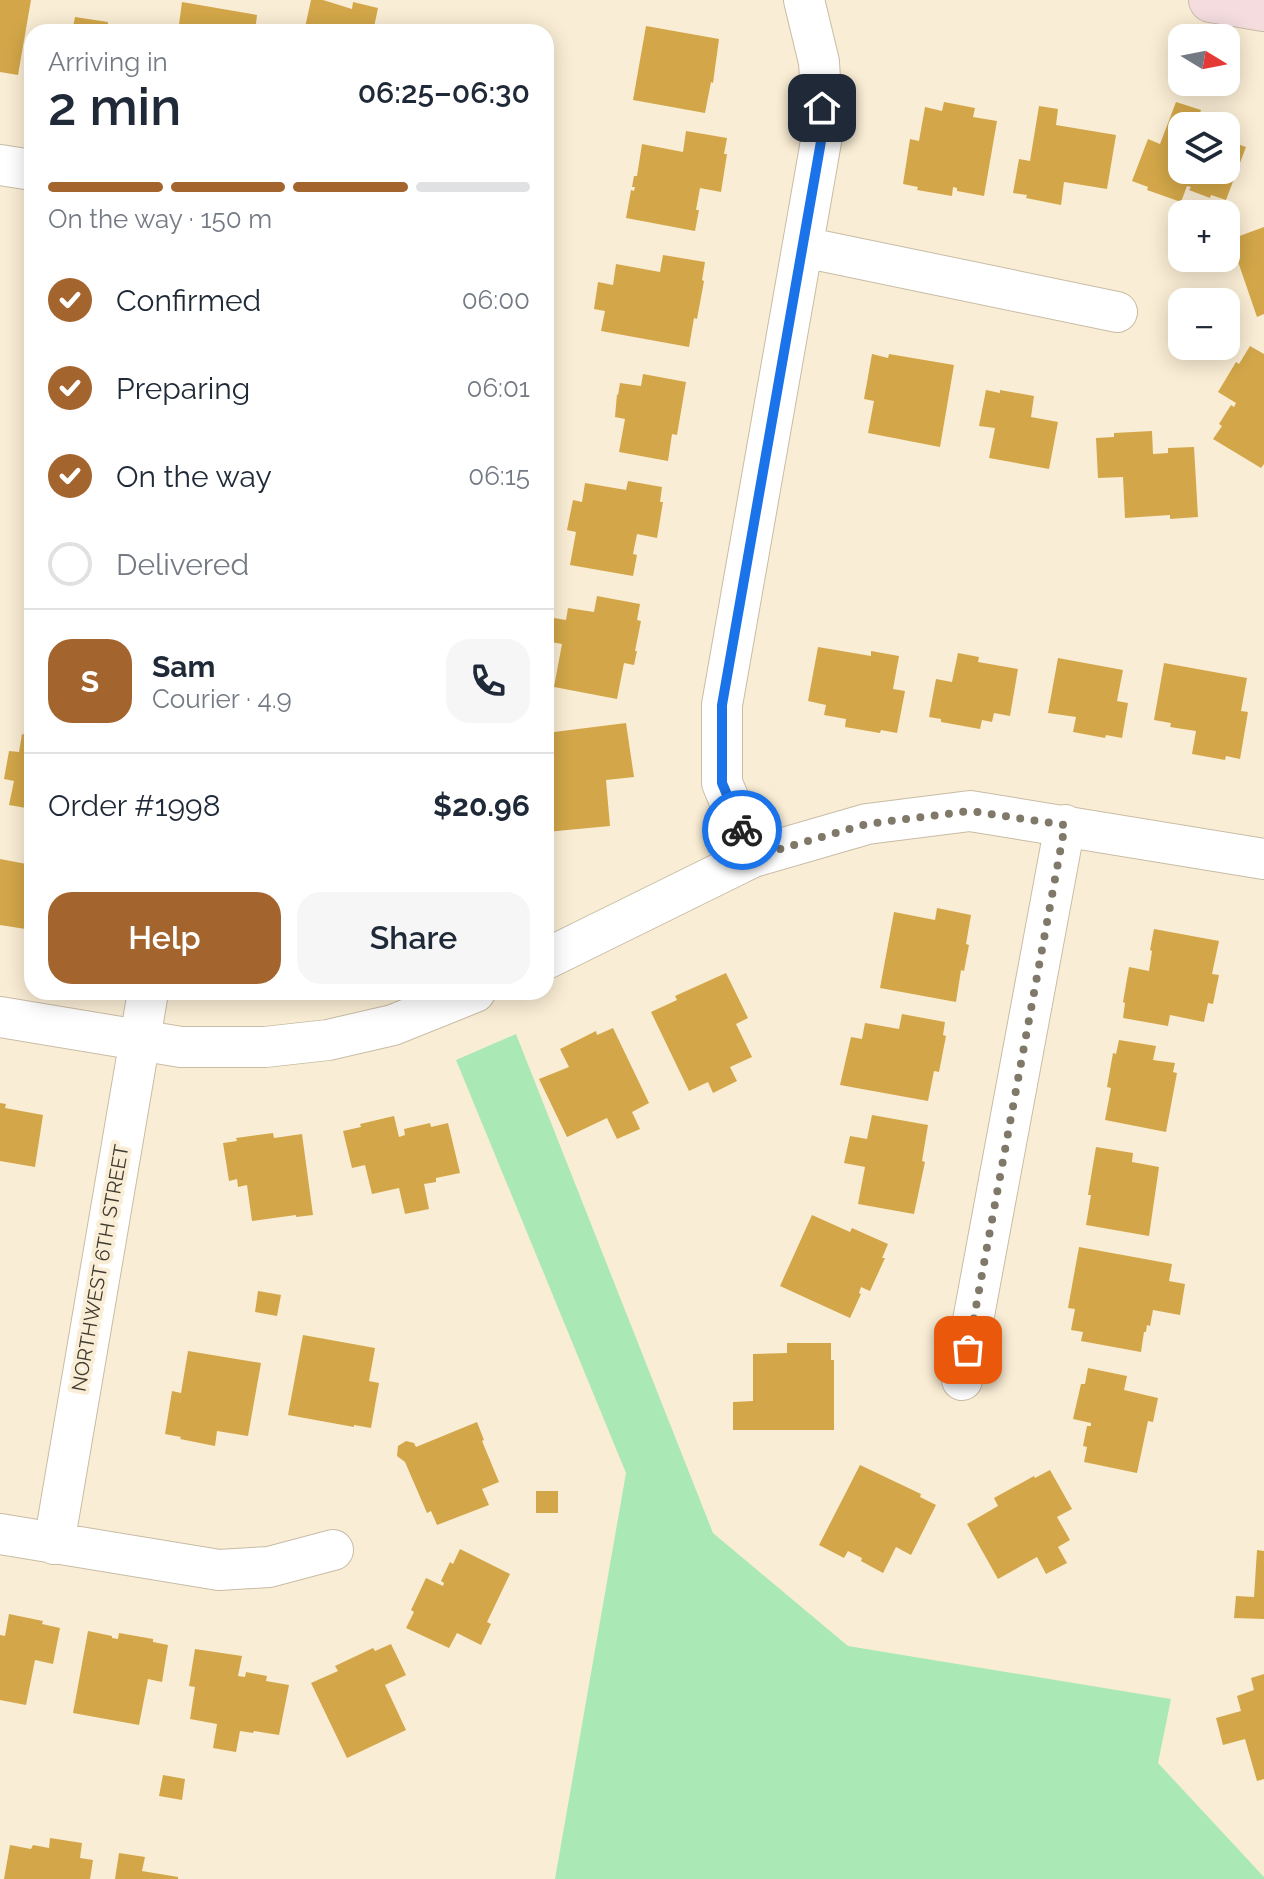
<!DOCTYPE html>
<html lang="en">
<head>
<meta charset="utf-8">
<style>
  :root { --surface:#fff; --page:#f6f6f7; --text:#1f2937; --muted:#747a83; --line:#e0e1e3; --accent:#a4642d }
  body { margin:0; font-family:Raleway,sans-serif; background:var(--page); color:var(--text); height:100vh; display:flex; flex-direction:column; font-size:30px; white-space:nowrap }
  * { box-sizing:border-box; margin:0 }
  p { font-size:26px; color:var(--muted) }
  .icon { flex:none; width:44px; height:44px; fill:none; stroke:currentColor; stroke-width:2; stroke-linecap:round; stroke-linejoin:round }
  .map { position:relative; flex:1; overflow:hidden }
  .panel { position:absolute; left:24px; top:24px; width:530px; height:976px; display:flex; flex-direction:column; background:var(--surface); border-radius:24px; box-shadow:0 4px 20px #0003 }
  .panel>* { flex:none }
  .needle { width:52px; rotate:100deg }
  .tools { position:absolute; left:1168px; top:24px; display:grid; gap:16px }
  .tools a { display:grid; place-items:center; width:72px; height:72px; border-radius:16px; background:var(--surface); box-shadow:0 4px 20px #0003; font-size:40px }
  .pin { position:absolute; display:grid; place-items:center; width:68px; height:68px; color:#fff; margin:-34px; border-radius:16px; box-shadow:0 4px 12px #0006 }
  .courier { position:absolute; display:grid; place-items:center; width:80px; height:80px; margin:-40px; border:6px solid #1a73e8; border-radius:50%; background:#fff; color:#222; box-shadow:0 2px 10px #0007 }
  .summary em { font-style:normal; font-weight:600 }
  .summary div { display:flex; flex-direction:column-reverse }
  .summary { display:flex; align-items:center; justify-content:space-between; height:136px; padding:0 24px }
  h1 { font-size:52px; font-weight:600; line-height:60px }
  .bar { display:grid; grid-template-columns:repeat(4,1fr); gap:12px 8px; align-content:center; height:96px; padding:0 24px }
  .bar i { height:10px; border-radius:6px; background:var(--line) }
  .bar .on { background:var(--accent) }
  .bar p { grid-column:span 4 }
  .line { display:flex; align-items:center; gap:20px; padding:0 24px; border-top:2px solid var(--line) }
  .line div { flex:1 }
  .round { display:grid; place-items:center; flex:none; width:84px; height:84px; border-radius:24px; background:var(--page) }
  ol { padding:0 24px; list-style:none }
  li { display:flex; align-items:center; gap:24px; height:88px }
  li p { margin-inline-start:auto }
  li .icon { padding:8px; border-radius:50%; background:var(--accent); color:#fff; stroke-width:4 }
  li:last-child { color:var(--muted) }
  li i { width:44px; height:44px; border:4px solid var(--line); border-radius:50% }
  .cta { display:flex; gap:16px; margin-top:auto; padding:16px 24px }
  .cta a { flex:1; height:92px; border-radius:24px; background:var(--accent); color:#fff; font-size:32px; font-weight:600; line-height:92px; text-align:center }
  .cta a+a { background:var(--page); color:var(--text) }
  .map>svg:first-child { display:block }
  .green { fill:#aae9b5 }
  .building { fill:#d3a749 }
  .lines { fill:none; stroke-linecap:round; stroke-linejoin:round }
  .street-casing { stroke:#c8bca5; stroke-width:42 }
  .secondary-casing { stroke:#c8bca5; stroke-width:46 }
  .street { stroke:#fff; stroke-width:40 }
  .secondary { stroke:#f4dcdf; stroke-width:44 }
  .done { stroke:#80796a; stroke-width:8; stroke-dasharray:0 14.4 }
  .route { stroke:#1a73e8; stroke-width:10 }
  .labels { text-anchor:middle; dominant-baseline:central; stroke-width:8; stroke-linejoin:round; paint-order:stroke }
  .street-label { font-size:20px; fill:#3e3a30; stroke:#faedd5 }
</style>
</head>
<body>
<div class="map">
<svg width="1264" height="1879" viewBox="0 0 1264 1879">
  <rect width="100%" height="100%" fill="#faedd5"/>
  <!-- green -->
  <path class="green" d="M 516,1034 L 713,1533 L 848,1646 L 1171,1699 L 1158,1763 L 1264,1877 L 1264,1879 L 555,1879 L 626,1473 L 456,1060 Z"/>
  <!-- building -->
  <path class="building" d="M 0,0 L 31,0 L 18,75 L 0,72 Z
    M 311,0 L 323,0 L 352,9 L 353,2 L 378,8 L 373,32 L 304,32 Z
    M 182,2 L 257,15 L 255,32 L 178,32 Z
    M 75,17 L 108,22 L 107,32 L 72,32 Z
    M 646,26 L 719,39 L 713,83 L 711,82 L 705,113 L 633,100 Z
    M 944,102 L 975,108 L 973,117 L 997,121 L 984,196 L 957,191 L 957,188 L 953,187 L 952,196 L 917,190 L 918,187 L 903,184 L 910,139 L 919,141 L 925,107 L 942,111 Z
    M 1176,102 L 1201,110 L 1196,126 L 1182,126 L 1182,170 L 1226,170 L 1226,140 L 1246,147 L 1226,200 L 1211,195 L 1210,198 L 1189,190 L 1191,187 L 1187,186 L 1181,202 L 1147,190 L 1148,187 L 1132,181 L 1148,139 L 1160,144 Z
    M 1039,106 L 1058,109 L 1056,125 L 1116,135 L 1107,189 L 1064,182 L 1061,205 L 1026,198 L 1027,195 L 1013,193 L 1019,159 L 1030,161 Z
    M 686,131 L 727,138 L 724,154 L 727,154 L 721,192 L 700,188 L 696,210 L 699,210 L 695,231 L 626,218 L 631,190 L 634,191 L 635,187 L 632,187 L 634,176 L 637,176 L 642,144 L 683,152 Z
    M 1264,227 L 1264,314 L 1257,317 L 1235,253 L 1239,252 L 1234,238 Z
    M 663,255 L 705,262 L 702,280 L 704,281 L 697,319 L 694,318 L 689,347 L 601,331 L 605,311 L 594,309 L 598,282 L 613,285 L 616,264 L 660,272 Z
    M 1250,346 L 1264,354 L 1264,464 L 1261,468 L 1213,439 L 1222,426 L 1219,424 L 1231,405 L 1234,407 L 1236,403 L 1218,392 L 1236,362 L 1239,364 Z
    M 872,354 L 888,358 L 889,354 L 954,365 L 940,447 L 868,433 L 874,401 L 864,399 Z
    M 643,374 L 686,382 L 677,435 L 672,434 L 668,461 L 619,452 L 625,419 L 615,417 L 617,394 L 618,395 L 620,383 L 641,386 Z
    M 986,390 L 1000,393 L 1000,390 L 1034,396 L 1031,417 L 1058,422 L 1049,469 L 989,458 L 995,428 L 979,426 Z
    M 1152,431 L 1153,454 L 1168,453 L 1168,448 L 1194,447 L 1198,517 L 1170,519 L 1170,515 L 1125,518 L 1123,477 L 1098,478 L 1096,438 L 1114,437 L 1114,433 Z
    M 628,481 L 662,487 L 660,502 L 663,502 L 657,538 L 637,534 L 633,554 L 637,555 L 633,576 L 570,565 L 576,532 L 567,530 L 573,500 L 582,502 L 585,483 L 626,490 Z
    M 597,596 L 640,604 L 637,620 L 641,621 L 635,651 L 637,651 L 634,665 L 624,663 L 617,699 L 554,687 L 562,644 L 546,641 L 548,617 L 566,620 L 568,608 L 594,612 Z
    M 818,647 L 871,656 L 871,651 L 899,656 L 893,689 L 905,691 L 897,733 L 881,730 L 880,733 L 845,727 L 846,719 L 824,715 L 826,705 L 808,701 Z
    M 958,653 L 979,657 L 978,662 L 1018,669 L 1010,716 L 994,713 L 992,722 L 982,720 L 980,729 L 941,722 L 941,719 L 929,717 L 936,679 L 952,682 Z
    M 1058,658 L 1123,670 L 1117,701 L 1128,703 L 1122,738 L 1106,735 L 1105,738 L 1073,732 L 1076,717 L 1048,713 Z
    M 1164,663 L 1247,678 L 1241,711 L 1248,712 L 1240,759 L 1226,756 L 1225,760 L 1192,754 L 1196,731 L 1170,727 L 1171,723 L 1154,720 Z
    M 626,723 L 634,777 L 606,780 L 610,826 L 546,832 L 546,733 Z
    M 22,734 L 32,736 L 32,809 L 9,805 L 14,781 L 4,779 L 9,751 L 19,752 Z
    M 0,859 L 32,865 L 32,930 L 0,925 Z
    M 937,908 L 971,915 L 966,944 L 969,945 L 964,971 L 961,970 L 956,1002 L 880,988 L 894,912 L 935,920 Z
    M 1154,929 L 1219,941 L 1212,974 L 1219,975 L 1213,1004 L 1208,1003 L 1204,1022 L 1170,1015 L 1168,1026 L 1123,1018 L 1125,1003 L 1123,1002 L 1129,967 L 1149,971 L 1152,951 L 1150,950 Z
    M 726,973 L 748,1018 L 736,1024 L 752,1057 L 730,1067 L 737,1081 L 713,1093 L 708,1082 L 689,1091 L 651,1012 L 677,1000 L 675,996 Z
    M 902,1014 L 945,1022 L 943,1035 L 946,1036 L 939,1072 L 934,1071 L 928,1101 L 840,1085 L 851,1037 L 862,1039 L 865,1023 L 899,1029 Z
    M 613,1028 L 649,1103 L 632,1112 L 640,1129 L 617,1139 L 607,1118 L 567,1137 L 539,1079 L 569,1067 L 560,1049 L 596,1031 L 597,1035 Z
    M 1119,1040 L 1156,1046 L 1153,1060 L 1175,1063 L 1173,1072 L 1177,1073 L 1166,1132 L 1105,1120 L 1111,1088 L 1107,1087 L 1113,1053 L 1116,1054 Z
    M 0,1103 L 6,1104 L 5,1108 L 43,1115 L 35,1167 L 0,1161 Z
    M 872,1115 L 928,1125 L 922,1161 L 925,1162 L 914,1214 L 858,1204 L 865,1167 L 844,1163 L 850,1136 L 867,1139 Z
    M 394,1116 L 399,1137 L 405,1135 L 404,1129 L 430,1123 L 431,1127 L 448,1123 L 460,1173 L 436,1178 L 436,1182 L 424,1184 L 429,1209 L 405,1214 L 399,1188 L 372,1194 L 365,1165 L 352,1168 L 343,1131 L 361,1127 L 360,1124 Z
    M 273,1133 L 274,1138 L 302,1134 L 313,1215 L 296,1217 L 296,1215 L 252,1221 L 247,1185 L 238,1187 L 237,1179 L 229,1181 L 223,1143 L 237,1141 L 236,1138 Z
    M 1096,1147 L 1133,1153 L 1132,1162 L 1159,1167 L 1149,1236 L 1086,1225 L 1091,1195 L 1088,1195 Z
    M 812,1215 L 850,1232 L 852,1228 L 888,1244 L 882,1258 L 885,1258 L 870,1291 L 861,1287 L 859,1293 L 861,1294 L 850,1318 L 780,1286 Z
    M 1079,1247 L 1172,1264 L 1169,1281 L 1185,1284 L 1180,1315 L 1153,1310 L 1150,1326 L 1147,1325 L 1146,1332 L 1144,1332 L 1141,1352 L 1081,1341 L 1083,1332 L 1071,1330 L 1075,1309 L 1068,1308 Z
    M 258,1291 L 281,1295 L 277,1316 L 255,1312 Z
    M 303,1335 L 375,1348 L 369,1381 L 379,1383 L 371,1428 L 354,1425 L 354,1427 L 288,1415 Z
    M 787,1343 L 831,1343 L 831,1360 L 834,1360 L 834,1430 L 733,1430 L 733,1402 L 753,1401 L 753,1354 L 787,1353 Z
    M 188,1351 L 261,1363 L 248,1436 L 217,1431 L 215,1446 L 180,1439 L 181,1437 L 165,1434 L 172,1391 L 181,1393 Z
    M 1088,1368 L 1127,1376 L 1124,1390 L 1158,1398 L 1153,1422 L 1148,1421 L 1137,1473 L 1084,1462 L 1087,1447 L 1083,1446 L 1087,1426 L 1091,1426 L 1091,1423 L 1073,1419 L 1081,1384 L 1085,1384 Z
    M 477,1422 L 484,1440 L 482,1441 L 499,1482 L 482,1489 L 489,1505 L 437,1525 L 431,1511 L 427,1513 L 405,1462 L 397,1456 L 398,1446 L 406,1441 L 414,1443 L 416,1447 Z
    M 860,1465 L 921,1494 L 920,1497 L 936,1505 L 911,1555 L 896,1547 L 883,1573 L 861,1561 L 862,1558 L 848,1551 L 844,1558 L 819,1545 Z
    M 1050,1470 L 1072,1509 L 1057,1517 L 1070,1540 L 1058,1547 L 1067,1563 L 1046,1574 L 1037,1557 L 998,1579 L 967,1524 L 998,1506 L 994,1498 L 1034,1476 L 1035,1478 Z
    M 536,1491 L 558,1491 L 558,1513 L 536,1513 Z
    M 460,1549 L 510,1574 L 487,1622 L 491,1624 L 481,1645 L 457,1633 L 449,1648 L 406,1628 L 414,1612 L 411,1610 L 426,1578 L 443,1586 L 444,1583 L 441,1581 L 450,1562 L 453,1564 Z
    M 1257,1550 L 1264,1551 L 1264,1619 L 1234,1618 L 1236,1596 L 1254,1597 Z
    M 9,1614 L 43,1621 L 42,1624 L 60,1628 L 53,1664 L 35,1660 L 26,1705 L 0,1700 L 0,1635 L 5,1636 Z
    M 88,1631 L 112,1636 L 112,1638 L 118,1639 L 119,1633 L 153,1639 L 153,1642 L 168,1645 L 162,1682 L 148,1679 L 139,1725 L 73,1713 Z
    M 391,1644 L 406,1675 L 385,1685 L 406,1730 L 347,1758 L 311,1683 L 338,1671 L 335,1666 L 373,1648 L 375,1651 Z
    M 195,1649 L 242,1656 L 238,1676 L 245,1677 L 246,1672 L 267,1676 L 266,1681 L 289,1685 L 279,1735 L 254,1731 L 253,1733 L 240,1731 L 236,1752 L 213,1748 L 217,1724 L 190,1719 L 195,1687 L 189,1686 Z
    M 1264,1674 L 1264,1779 L 1257,1781 L 1245,1739 L 1223,1745 L 1216,1718 L 1241,1711 L 1237,1696 L 1254,1690 L 1251,1678 Z
    M 163,1775 L 185,1779 L 182,1800 L 159,1796 Z
    M 50,1838 L 82,1843 L 80,1858 L 93,1860 L 90,1879 L 4,1879 L 10,1845 L 31,1849 L 33,1845 L 49,1848 Z
    M 119,1853 L 145,1857 L 142,1871 L 178,1877 L 178,1879 L 115,1879 Z"/>
  <g class="lines">
    <defs>
      <path id="street" d="M 0,165 L 32,170
        M 803,247 L 1117,312
        M 753,857 L 722,783 L 722,705 L 823,130 L 819,62 L 804,0
        M 546,959 L 753,857 L 867,824 L 970,811 L 1264,859
        M 0,1017 L 181,1047 L 265,1047 L 328,1040 L 393,1025 L 475,992
        M 962,1380 L 1065,825
        M 0,1534 L 219,1570 L 269,1567 L 333,1550
        M 54,1544 L 148,992"/>
      <path id="secondary" d="M 1211,0 L 1264,9"/>
    </defs>
    <!-- street casing -->
    <use href="#street" class="street-casing"/>
    <!-- secondary casing -->
    <use href="#secondary" class="secondary-casing"/>
    <!-- street -->
    <use href="#street" class="street"/>
    <!-- secondary -->
    <use href="#secondary" class="secondary"/>
  </g>
  <g class="lines">
    <!-- done -->
    <path class="done" d="M 742,830 L 753,857 L 867,824 L 970,811 L 1065,825 L 968,1350"/>
    <!-- route -->
    <path class="route" d="M 742,830 L 722,783 L 722,705 L 823,130 L 822,108"/>
  </g>
  <g class="labels">
    <!-- street labels -->
    <g class="street-label">
      <text transform="translate(100 1268) rotate(-80)">NORTHWEST 6TH STREET</text>
    </g>
  </g>
</svg>
<div class="tools">
<a><svg class="needle" viewBox="-14 -14 28 28"><path d="M0-13l5 13h-10z" fill="#e53935"/><path d="M0 13l5-13h-10z" fill="#747a83"/></svg></a>
<a><svg class="icon" aria-label="layers" viewBox="0 0 24 24"><path d="M12 4l9 5-9 5-9-5zM3 14l9 5 9-5"/></svg></a>
<a>+</a>
<a>−</a>
</div>
<div class="pin" style="left:968px;top:1350px;background:#ea580c"><svg class="icon" aria-label="bag" viewBox="0 0 24 24"><path d="M5 8h14l-1 12H6zM9 8a3 3 0 0 1 6 0"/></svg></div>
<div class="pin" style="left:822px;top:108px;background:#1f2937"><svg class="icon" aria-label="home" viewBox="0 0 24 24"><path d="M3 11l9-7 9 7M6 9v11h12V9"/></svg></div>
<div class="courier" style="left:742px;top:830px"><svg class="icon" aria-label="bike" viewBox="0 0 24 24"><circle cx="6" cy="16" r="4"/><circle cx="18" cy="16" r="4"/><path d="M6 16l4-8h5l3 8M10 8l3 8H6M13 5h3"/></svg></div>
<section class="panel">
<div class="summary"><div><h1>2 min</h1><p>Arriving in</p></div><em>06:25–06:30</em></div>
<div class="bar"><i class="on"></i><i class="on"></i><i class="on"></i><i></i><p>On the way · 150 m</p></div>
<ol>
<li><svg class="icon" aria-label="check" viewBox="0 0 24 24"><path d="M5 12l5 5 9-10"/></svg>Confirmed<p>06:00</p></li>
<li><svg class="icon" aria-label="check" viewBox="0 0 24 24"><path d="M5 12l5 5 9-10"/></svg>Preparing<p>06:01</p></li>
<li><svg class="icon" aria-label="check" viewBox="0 0 24 24"><path d="M5 12l5 5 9-10"/></svg>On the way<p>06:15</p></li>
<li><i></i>Delivered</li>
</ol>
<div class="line" style="height:144px"><b class="round" style="background:var(--accent);color:#fff">S</b><div><b>Sam</b><p>Courier · 4.9</p></div><a class="round"><svg class="icon" aria-label="phone" viewBox="0 0 24 24"><path d="M5 4h4l2 5-3 2q2 4 5 5l2-3 5 2v4C11 20 4 13 5 4z"/></svg></a></div>
<div class="line" style="height:104px"><div>Order #1998</div><b>$20.96</b></div>
<div class="cta"><a>Help</a><a>Share</a></div>
</section>
</div>
</body>
</html>
